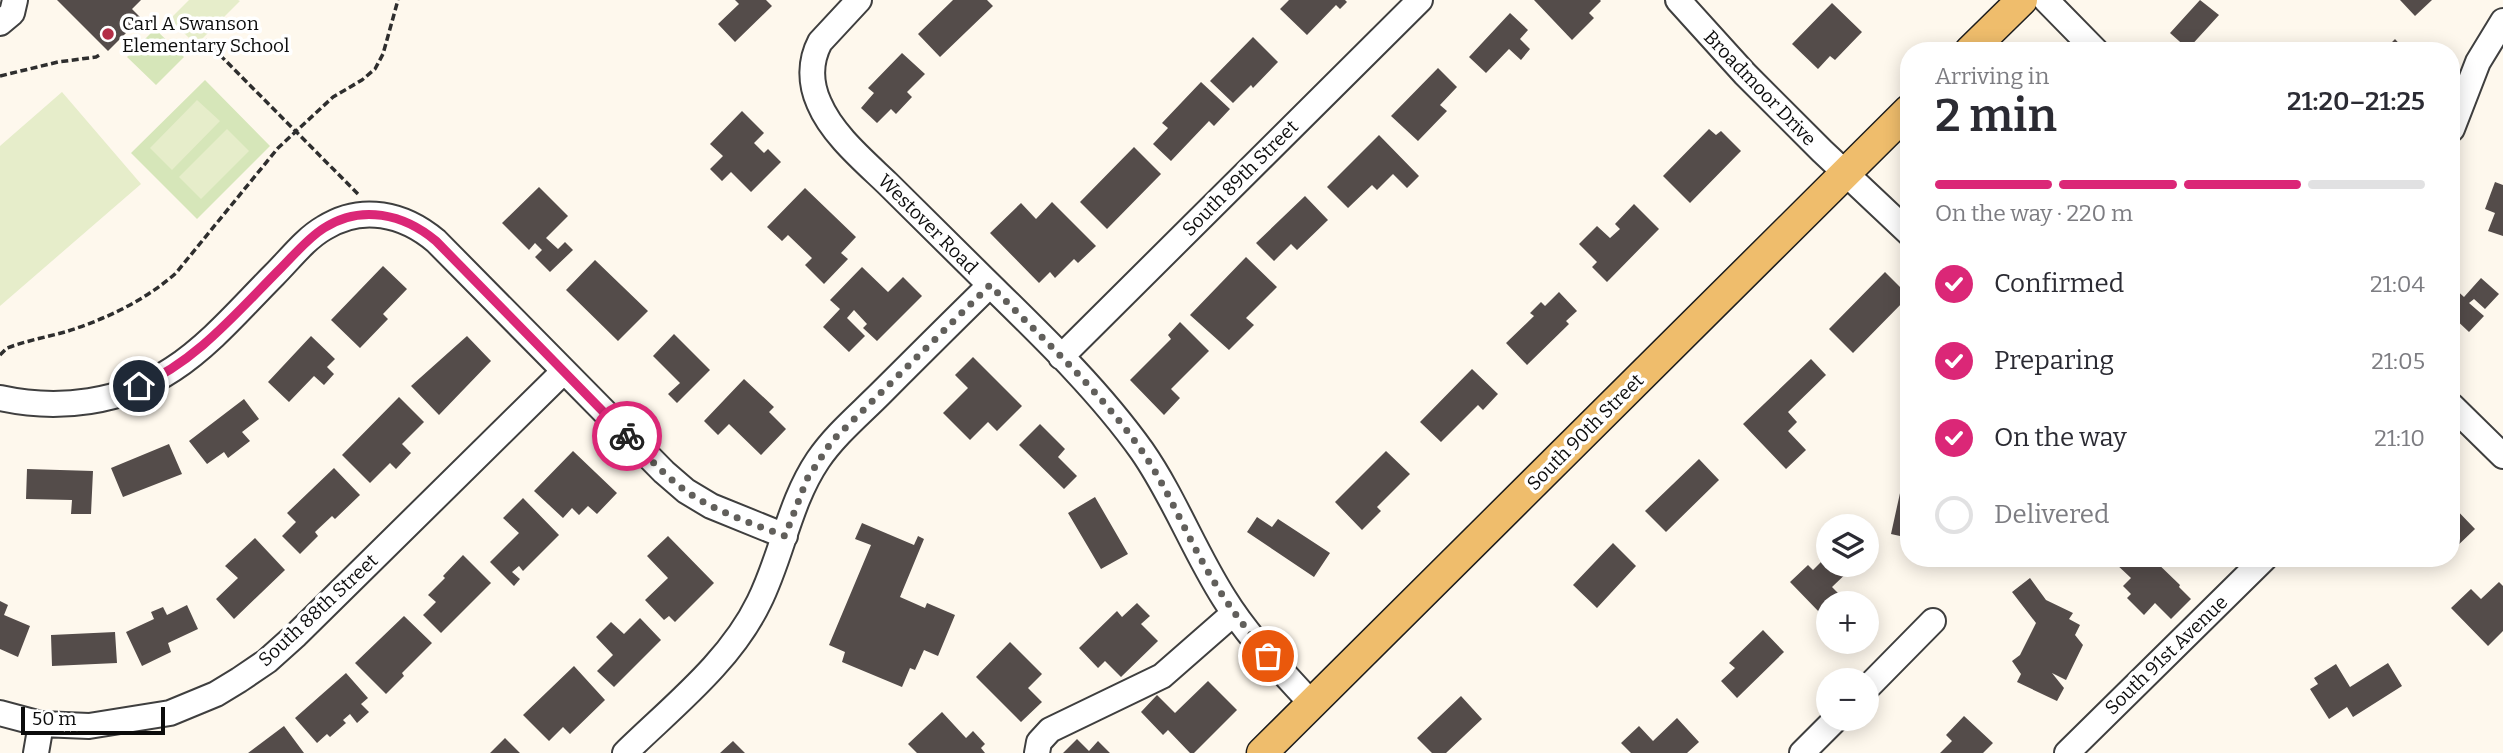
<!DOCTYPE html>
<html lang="en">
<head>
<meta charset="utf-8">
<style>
  :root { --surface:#fff; --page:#f7f7f7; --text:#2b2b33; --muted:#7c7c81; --line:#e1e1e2; --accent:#db2777 }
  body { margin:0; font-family:Bitter,serif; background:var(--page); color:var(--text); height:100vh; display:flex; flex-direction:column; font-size:26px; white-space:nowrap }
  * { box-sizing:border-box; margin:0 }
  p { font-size:23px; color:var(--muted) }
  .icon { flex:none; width:38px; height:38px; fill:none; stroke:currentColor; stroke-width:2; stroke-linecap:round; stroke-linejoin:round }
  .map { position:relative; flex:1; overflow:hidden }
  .details { position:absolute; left:1900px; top:42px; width:560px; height:525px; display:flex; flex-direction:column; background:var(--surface); border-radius:28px; box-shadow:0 4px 18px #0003 }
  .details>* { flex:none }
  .buttons { position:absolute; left:1816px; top:514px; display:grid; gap:14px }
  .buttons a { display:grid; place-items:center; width:63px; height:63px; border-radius:50%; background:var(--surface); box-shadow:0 4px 18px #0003; font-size:35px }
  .scale { position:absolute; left:21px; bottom:18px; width:144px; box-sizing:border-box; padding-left:7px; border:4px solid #0c0c0c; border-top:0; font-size:19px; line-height:24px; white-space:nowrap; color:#0c0c0c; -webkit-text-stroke:5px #fff; paint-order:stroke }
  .pin { position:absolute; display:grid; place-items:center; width:60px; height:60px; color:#fff; margin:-30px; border:4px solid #fff; border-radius:50%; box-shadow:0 2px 7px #0007 }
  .courier { position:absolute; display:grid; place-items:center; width:70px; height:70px; margin:-35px; border:5px solid #db2777; border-radius:50%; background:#fff; color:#222; box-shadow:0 2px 9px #0007 }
  .headline em { font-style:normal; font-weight:600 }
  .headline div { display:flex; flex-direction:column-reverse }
  .headline { display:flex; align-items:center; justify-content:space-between; height:119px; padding:0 35px }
  h1 { font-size:46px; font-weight:600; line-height:52px }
  .bar { display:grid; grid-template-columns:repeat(4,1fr); gap:10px 7px; align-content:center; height:84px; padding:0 35px }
  .bar i { height:9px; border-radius:5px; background:var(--line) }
  .bar .selected { background:var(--accent) }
  .bar p { grid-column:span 4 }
  ol { padding:0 35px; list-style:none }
  li { display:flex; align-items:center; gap:21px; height:77px }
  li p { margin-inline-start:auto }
  li .icon { padding:7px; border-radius:50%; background:var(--accent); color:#fff; stroke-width:4 }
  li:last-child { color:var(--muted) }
  li i { width:38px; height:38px; border:4px solid var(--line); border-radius:50% }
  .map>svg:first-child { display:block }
  .green { fill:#d6e6b9 }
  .pitch { fill:#e6edca }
  .building { fill:#544c4a }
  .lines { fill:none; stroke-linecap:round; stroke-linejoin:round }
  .minor-casing { stroke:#3f3f3f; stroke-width:28 }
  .major-casing { stroke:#1d1d1d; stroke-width:33 }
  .path { stroke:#2e2e2e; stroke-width:3.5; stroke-dasharray:7 3.5; stroke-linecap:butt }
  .minor { stroke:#fff; stroke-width:24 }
  .major { stroke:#efbd6c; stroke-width:30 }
  .done { stroke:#615f5b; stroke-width:7; stroke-dasharray:0 12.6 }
  .route { stroke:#db2777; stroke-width:9 }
  .poi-dot { fill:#b32e47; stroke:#fff; stroke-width:2.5 }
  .labels { text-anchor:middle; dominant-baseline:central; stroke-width:7; stroke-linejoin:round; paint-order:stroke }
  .poi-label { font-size:19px; fill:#0c0c0c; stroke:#fff; text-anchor:start }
  .street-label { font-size:19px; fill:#0c0c0c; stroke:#fff }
</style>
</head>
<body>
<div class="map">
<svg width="2503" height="753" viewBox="0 0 2503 753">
  <rect width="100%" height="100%" fill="#fef8ed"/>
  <!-- green -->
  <path class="green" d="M 155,29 L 184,57 L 156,85 L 127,57 Z
    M 205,80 L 270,146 L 197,219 L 131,153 Z"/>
  <!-- pitch -->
  <path class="pitch" d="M 189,0 L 238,0 L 240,1 L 196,45 L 170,19 Z
    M 62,92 L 141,184 L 0,306 L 0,146 Z
    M 197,100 L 220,121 L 172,170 L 150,148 Z
    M 227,129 L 249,151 L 201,199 L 179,177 Z"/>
  <!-- building -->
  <path class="building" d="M 57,0 L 141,0 L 132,9 L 141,18 L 108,51 Z
    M 735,0 L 766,0 L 772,6 L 735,42 L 718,24 L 739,4 Z
    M 953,0 L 987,0 L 993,6 L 940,57 L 918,34 Z
    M 1289,0 L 1345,0 L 1347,2 L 1340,9 L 1336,5 L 1307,35 L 1280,9 Z
    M 1534,0 L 1600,0 L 1601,1 L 1589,13 L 1594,18 L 1572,40 Z
    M 2200,0 L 2219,15 L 2188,49 L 2170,33 Z
    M 2400,0 L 2432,0 L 2415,16 Z
    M 1832,3 L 1862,32 L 1835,60 L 1830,56 L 1818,69 L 1792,44 Z
    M 1510,13 L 1528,30 L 1520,39 L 1530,49 L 1521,60 L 1509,49 L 1486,73 L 1469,57 Z
    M 1253,37 L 1278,62 L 1253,88 L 1251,85 L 1233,103 L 1210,81 Z
    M 2395,39 L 2406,51 L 2383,51 Z
    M 902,53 L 925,74 L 907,92 L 912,97 L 896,114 L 891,109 L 877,123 L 861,108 L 874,93 L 868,88 Z
    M 1438,68 L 1457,87 L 1440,105 L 1447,111 L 1418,141 L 1391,116 Z
    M 1201,82 L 1230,109 L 1214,126 L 1209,121 L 1171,161 L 1153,144 L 1168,128 L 1162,123 Z
    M 742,111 L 764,133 L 754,143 L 764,153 L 768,149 L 781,162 L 751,192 L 731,172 L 722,181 L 710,169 L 723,156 L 710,144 Z
    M 1709,129 L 1716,135 L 1721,131 L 1741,151 L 1690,203 L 1663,176 Z
    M 1379,135 L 1419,176 L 1407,188 L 1393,174 L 1377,190 L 1372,185 L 1348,208 L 1327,187 Z
    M 1134,147 L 1161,174 L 1107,229 L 1080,202 Z
    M 2495,182 L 2503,185 L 2503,236 L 2488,231 L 2495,213 L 2485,209 Z
    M 539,187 L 568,216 L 546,238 L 558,249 L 565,242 L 573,250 L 550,272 L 535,257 L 542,250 L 535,243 L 529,250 L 502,223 Z
    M 805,188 L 856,237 L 841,253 L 848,259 L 824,284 L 805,265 L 812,258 L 788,235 L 782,241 L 767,227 Z
    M 1305,196 L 1328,220 L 1297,250 L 1291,244 L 1274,261 L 1256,243 Z
    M 1052,202 L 1096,246 L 1078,263 L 1074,259 L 1055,278 L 1050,272 L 1039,283 L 990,233 L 1021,203 L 1036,219 Z
    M 1634,204 L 1659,229 L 1607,282 L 1592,267 L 1597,262 L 1579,244 L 1597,226 L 1610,238 L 1620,229 L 1615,224 Z
    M 1246,257 L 1277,287 L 1246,318 L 1254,325 L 1229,350 L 1190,315 Z
    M 595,260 L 648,311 L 618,341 L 566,290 Z
    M 383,266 L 407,289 L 383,314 L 388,319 L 360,348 L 331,320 Z
    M 862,267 L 888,292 L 903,277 L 922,296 L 877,341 L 863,328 L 867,324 L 854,310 L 847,318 L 865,336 L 849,352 L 823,327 L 840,309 L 830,300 Z
    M 1885,272 L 1909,296 L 1853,353 L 1829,329 Z
    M 2481,278 L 2499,294 L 2485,309 L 2474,299 L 2469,303 L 2484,316 L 2469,332 L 2452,316 L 2452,286 L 2464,297 Z
    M 1559,292 L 1577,311 L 1566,321 L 1569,324 L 1527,365 L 1506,343 L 1534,316 L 1530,313 L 1541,302 L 1545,306 Z
    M 1180,322 L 1209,351 L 1171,389 L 1180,398 L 1164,415 L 1130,380 L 1171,339 L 1168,335 Z
    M 674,334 L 710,370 L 677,403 L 668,394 L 680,383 L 653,356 Z
    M 311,336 L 335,359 L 327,367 L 334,374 L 324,385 L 314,376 L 289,402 L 268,382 Z
    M 467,336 L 491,361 L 439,415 L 411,386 Z
    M 973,357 L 1022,406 L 997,431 L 988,422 L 970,440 L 943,413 L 968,388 L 955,375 Z
    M 1811,359 L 1826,375 L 1788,412 L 1797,422 L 1788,431 L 1806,450 L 1786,469 L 1743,424 Z
    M 1472,369 L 1498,394 L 1483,410 L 1478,405 L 1441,442 L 1420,422 Z
    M 744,379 L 774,407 L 769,412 L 786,429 L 761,455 L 729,424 L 718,435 L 704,421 Z
    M 399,397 L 424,422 L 402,444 L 411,453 L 396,469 L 390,463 L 370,483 L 342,455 Z
    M 244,399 L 259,419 L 242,432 L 250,441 L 228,458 L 224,452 L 207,464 L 189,441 Z
    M 1040,424 L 1065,449 L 1058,457 L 1077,476 L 1064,489 L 1019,445 Z
    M 169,444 L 182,474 L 123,497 L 111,468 Z
    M 573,451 L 617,493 L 597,514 L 588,506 L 579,515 L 572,508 L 563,518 L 534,491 Z
    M 1386,451 L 1410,474 L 1377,507 L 1381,511 L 1362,530 L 1335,502 Z
    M 1699,459 L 1719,480 L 1666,532 L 1645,511 Z
    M 334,468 L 360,495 L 335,519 L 332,516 L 315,532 L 318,536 L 300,554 L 282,536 L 296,522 L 287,513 Z
    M 27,469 L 93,471 L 91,514 L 71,514 L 72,500 L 26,499 Z
    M 1902,484 L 1909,486 L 1909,538 L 1891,534 Z
    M 1095,497 L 1128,554 L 1101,569 L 1068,513 Z
    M 523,498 L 559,535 L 523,571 L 519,566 L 512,572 L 520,579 L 514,586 L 490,562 L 519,533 L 503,518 Z
    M 2452,505 L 2475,529 L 2452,551 Z
    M 1257,517 L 1272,527 L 1278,519 L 1330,553 L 1314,577 L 1247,532 Z
    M 862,523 L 914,545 L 918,536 L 924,539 L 900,597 L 925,608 L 927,603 L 955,615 L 938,656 L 924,650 L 915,670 L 910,668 L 902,687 L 842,662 L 845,652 L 829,645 L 871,545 L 855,539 Z
    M 668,536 L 714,583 L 675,622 L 669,616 L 664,620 L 645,600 L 668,578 L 647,556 Z
    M 255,538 L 285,570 L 234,619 L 216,599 L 238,578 L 225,566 Z
    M 1613,543 L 1636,566 L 1597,608 L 1573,585 Z
    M 1829,554 L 1829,565 L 1855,565 L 1832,587 L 1841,596 L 1833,604 L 1829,604 L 1829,607 L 1821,614 L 1790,582 L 1808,565 L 1813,570 Z
    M 463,555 L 491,583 L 441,633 L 423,615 L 436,602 L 428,595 L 445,578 L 443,576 Z
    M 2120,558 L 2152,558 L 2180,585 L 2179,587 L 2191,599 L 2171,619 L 2155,603 L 2144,615 L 2127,598 L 2131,594 L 2123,586 L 2131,578 L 2115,563 Z
    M 2030,578 L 2046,600 L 2073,613 L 2069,619 L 2080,625 L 2075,635 L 2083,645 L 2066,680 L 2052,673 L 2064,688 L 2057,701 L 2017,682 L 2021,674 L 2012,661 L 2020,655 L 2036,623 L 2012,592 Z
    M 2499,582 L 2503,586 L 2503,631 L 2488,646 L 2451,608 L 2471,589 L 2481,599 Z
    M 0,601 L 8,605 L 4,615 L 30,626 L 18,657 L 0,649 Z
    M 1137,603 L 1150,616 L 1141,624 L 1158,641 L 1121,677 L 1105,661 L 1098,668 L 1079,648 L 1117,611 L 1122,617 Z
    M 187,605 L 198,629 L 168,643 L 171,652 L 142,666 L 126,632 L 154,619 L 151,612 L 163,607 L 167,615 Z
    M 404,616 L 432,643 L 402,673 L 404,676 L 386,694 L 355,663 Z
    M 640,618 L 661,640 L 614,687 L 597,671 L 613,655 L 596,637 L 611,622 L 624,634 Z
    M 1763,630 L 1784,652 L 1737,698 L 1721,681 L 1735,668 L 1729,663 Z
    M 115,632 L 117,663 L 52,666 L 51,635 Z
    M 1010,642 L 1042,674 L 1028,688 L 1042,702 L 1021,722 L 976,677 Z
    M 2388,663 L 2402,686 L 2353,717 L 2347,707 L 2329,719 L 2310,689 L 2318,684 L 2314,678 L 2336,664 L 2350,687 Z
    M 574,666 L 605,700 L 570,734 L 563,727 L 549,741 L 523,715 Z
    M 346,673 L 368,698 L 361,704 L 369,712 L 357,723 L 350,714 L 343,720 L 346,723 L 330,737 L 327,734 L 317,743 L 295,718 Z
    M 1208,681 L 1237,710 L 1194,753 L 1190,753 L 1168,730 L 1163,735 L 1141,712 L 1157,695 L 1175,713 Z
    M 1461,696 L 1482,719 L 1446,753 L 1432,753 L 1417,738 Z
    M 942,712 L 966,738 L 973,731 L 985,744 L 981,748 L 985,753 L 917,753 L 908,744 Z
    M 1964,716 L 1993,743 L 1983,753 L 1940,753 L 1952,741 L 1946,735 Z
    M 1677,718 L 1699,742 L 1687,753 L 1631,753 L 1621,743 L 1639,726 L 1653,741 Z
    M 284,726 L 304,753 L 248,753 Z
    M 505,738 L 520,753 L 490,753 Z
    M 1077,739 L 1089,751 L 1098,741 L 1110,753 L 1063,753 Z
    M 733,741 L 745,753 L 720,753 Z"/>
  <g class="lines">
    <defs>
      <path id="minor" d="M 859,0 L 820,42 C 810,61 810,83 819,103 C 832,134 863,160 887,183 C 919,215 952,247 985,280 C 1039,333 1097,388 1142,451 C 1174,497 1194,551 1224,598 C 1248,637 1281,670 1312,704
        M 1678,0 L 1745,74 L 1822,151 L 1909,233
        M 2046,0 L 2096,51
        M 0,23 L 12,13 L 15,0
        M 2452,129 L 2478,62 L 2503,21
        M 1061,357 L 1420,0
        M 0,398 C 59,411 122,403 173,369 C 211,344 242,307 274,275 C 290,259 305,239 324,228 C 362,204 404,214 436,241 L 664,472 L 686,491 L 711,506 L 785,536
        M 2452,406 L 2503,456
        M 1867,688 L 1933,621
        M 0,713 L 41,724 L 89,726 L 170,713 L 216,694 L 239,680 L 267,661 L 296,635 L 563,372
        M 36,753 L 41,724
        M 625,753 C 672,707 730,662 759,602 C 782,556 789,503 818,460 C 835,435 859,415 880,394 C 917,357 953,321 990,285
        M 1037,753 L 1039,742 L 1050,730 L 1162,676 L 1234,613
        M 1802,753 L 1836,719
        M 2067,753 L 2265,558"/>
      <path id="major" d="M 1970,51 L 2022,0
        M 1262,753 L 1909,110"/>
    </defs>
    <!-- minor casing -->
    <use href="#minor" class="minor-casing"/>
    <!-- major casing -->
    <use href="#major" class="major-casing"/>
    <!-- path -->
    <path class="path" d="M 205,40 L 359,195
      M 0,76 L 58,62 L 96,57 L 101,54
      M 0,355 L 7,348 C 26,341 46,337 65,332 C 104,320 146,300 176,273 L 278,148 L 333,97 L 362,80 L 375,69 L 383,54 L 398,0"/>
    <!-- minor -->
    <use href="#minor" class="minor"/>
    <!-- major -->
    <use href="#major" class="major"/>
  </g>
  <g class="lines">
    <!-- done -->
    <path class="done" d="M 627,436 C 646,455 664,475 686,491 C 716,512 751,523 785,536 L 807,479 L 832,441 L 990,285 C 1042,338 1099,390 1142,451 C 1167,487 1184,530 1206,568 C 1224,600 1245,628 1268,656"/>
    <!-- route -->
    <path class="route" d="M 139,386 C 196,362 238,311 281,268 C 294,255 308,238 324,228 C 361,204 404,214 436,241 L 627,436"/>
  </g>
  <!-- markers -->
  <circle class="poi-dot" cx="108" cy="34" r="7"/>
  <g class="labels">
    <!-- poi labels -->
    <g class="poi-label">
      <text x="122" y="23">Carl A Swanson<tspan x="122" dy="22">Elementary School</tspan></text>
    </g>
    <!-- street labels -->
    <g class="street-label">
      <text transform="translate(1760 88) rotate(46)">Broadmoor Drive</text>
      <text transform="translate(1240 178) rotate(-45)">South 89th Street</text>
      <text transform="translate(928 224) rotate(45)">Westover Road</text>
      <text transform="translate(1585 432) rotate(-45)">South 90th Street</text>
      <text transform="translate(318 610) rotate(-43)">South 88th Street</text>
      <text transform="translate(2166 655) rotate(-44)">South 91st Avenue</text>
    </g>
  </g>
</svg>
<div class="buttons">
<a><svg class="icon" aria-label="layers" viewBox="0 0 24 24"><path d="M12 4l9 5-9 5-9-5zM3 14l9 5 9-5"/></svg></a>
<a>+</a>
<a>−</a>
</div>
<div class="scale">50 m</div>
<div class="pin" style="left:1268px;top:656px;background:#ea580c"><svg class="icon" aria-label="bag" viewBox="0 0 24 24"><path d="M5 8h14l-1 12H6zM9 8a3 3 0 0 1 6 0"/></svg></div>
<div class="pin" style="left:139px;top:386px;background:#1f2937"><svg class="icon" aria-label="home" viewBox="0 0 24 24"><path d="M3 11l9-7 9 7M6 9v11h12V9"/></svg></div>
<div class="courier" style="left:627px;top:436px"><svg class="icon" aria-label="bike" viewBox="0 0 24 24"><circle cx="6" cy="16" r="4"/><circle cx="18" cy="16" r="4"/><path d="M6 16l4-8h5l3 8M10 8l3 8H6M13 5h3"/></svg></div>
<section class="details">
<div class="headline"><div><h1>2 min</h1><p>Arriving in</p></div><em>21:20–21:25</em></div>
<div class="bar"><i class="selected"></i><i class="selected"></i><i class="selected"></i><i></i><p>On the way · 220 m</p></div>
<ol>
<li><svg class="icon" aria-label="check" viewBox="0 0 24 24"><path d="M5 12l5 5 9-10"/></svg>Confirmed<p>21:04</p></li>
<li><svg class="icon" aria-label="check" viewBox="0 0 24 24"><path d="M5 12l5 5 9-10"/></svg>Preparing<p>21:05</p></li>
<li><svg class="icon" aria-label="check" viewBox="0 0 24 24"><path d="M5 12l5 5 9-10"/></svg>On the way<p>21:10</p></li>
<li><i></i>Delivered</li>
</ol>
</section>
</div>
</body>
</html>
